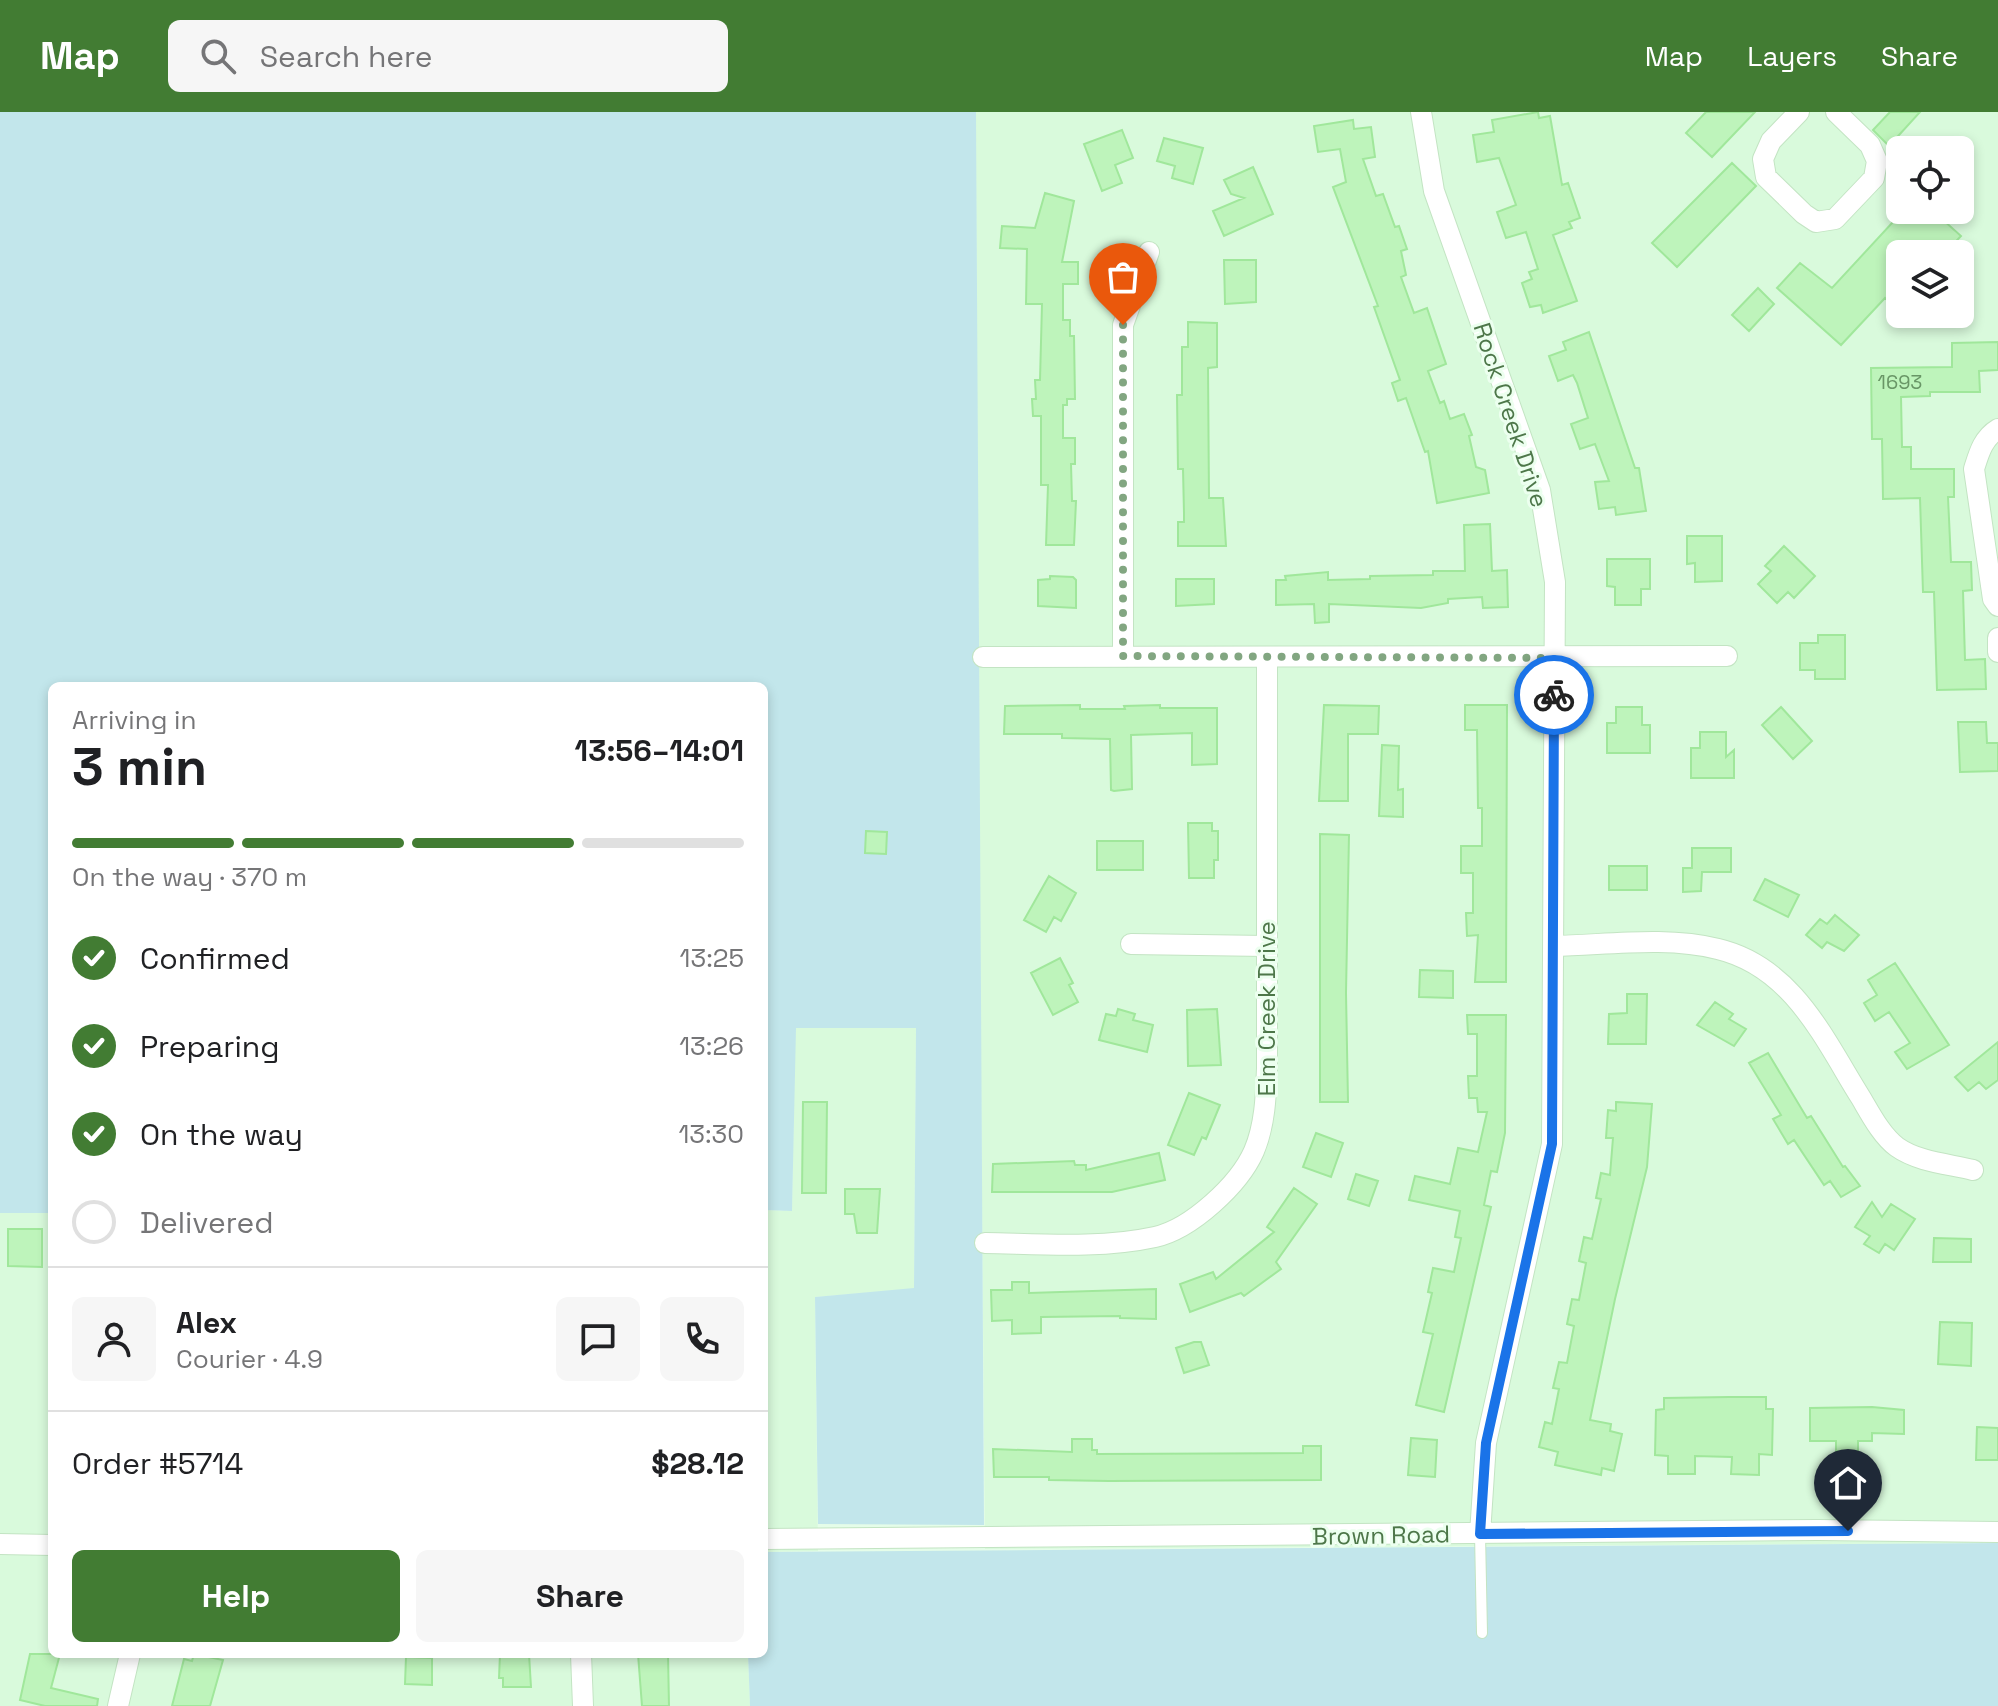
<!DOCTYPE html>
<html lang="en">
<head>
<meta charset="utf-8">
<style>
  :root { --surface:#fff; --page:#f6f6f6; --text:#202124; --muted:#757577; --line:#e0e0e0; --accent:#427c33 }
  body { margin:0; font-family:"Space Grotesk",sans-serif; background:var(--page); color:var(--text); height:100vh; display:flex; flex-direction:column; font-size:30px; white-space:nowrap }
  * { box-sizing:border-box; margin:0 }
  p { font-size:26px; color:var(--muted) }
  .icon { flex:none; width:44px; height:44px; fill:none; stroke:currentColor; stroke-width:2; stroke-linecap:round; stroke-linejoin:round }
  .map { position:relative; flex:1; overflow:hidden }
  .drawer { position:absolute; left:48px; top:570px; width:720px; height:976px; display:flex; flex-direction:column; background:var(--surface); border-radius:12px; box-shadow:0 4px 12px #0003 }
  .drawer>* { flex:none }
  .buttons { position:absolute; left:1886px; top:24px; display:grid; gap:16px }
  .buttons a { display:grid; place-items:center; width:88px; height:88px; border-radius:12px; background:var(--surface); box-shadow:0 4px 12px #0003; font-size:40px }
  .pin { position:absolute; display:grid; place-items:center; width:68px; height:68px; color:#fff; margin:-82px -34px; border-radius:50% 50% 50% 0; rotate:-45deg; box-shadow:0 0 8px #0007 }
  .pin .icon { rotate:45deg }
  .courier { position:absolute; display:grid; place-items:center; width:80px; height:80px; margin:-40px; border:6px solid #1a73e8; border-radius:50%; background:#fff; color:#222; box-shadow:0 2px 10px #0007 }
  .overview em { font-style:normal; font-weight:800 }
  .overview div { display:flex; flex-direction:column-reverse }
  .overview { display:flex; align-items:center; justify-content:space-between; height:136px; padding:0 24px }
  h1 { font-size:52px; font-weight:800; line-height:60px }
  .bar { display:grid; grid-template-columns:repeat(4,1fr); gap:12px 8px; align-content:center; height:96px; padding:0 24px }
  .bar i { height:10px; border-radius:6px; background:var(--line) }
  .bar .current { background:var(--accent) }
  .bar p { grid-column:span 4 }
  .line { display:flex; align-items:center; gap:20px; padding:0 24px; border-top:2px solid var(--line) }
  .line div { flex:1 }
  .round { display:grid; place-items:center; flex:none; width:84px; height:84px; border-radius:12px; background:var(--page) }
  ol { padding:0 24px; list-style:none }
  li { display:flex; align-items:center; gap:24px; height:88px }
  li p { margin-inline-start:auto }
  li .icon { padding:8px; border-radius:50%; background:var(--accent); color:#fff; stroke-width:4 }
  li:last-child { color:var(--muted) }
  li i { width:44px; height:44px; border:4px solid var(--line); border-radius:50% }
  .primary-button { display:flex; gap:16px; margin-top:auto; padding:16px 24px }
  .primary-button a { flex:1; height:92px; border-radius:12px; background:var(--accent); color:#fff; font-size:32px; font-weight:800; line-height:92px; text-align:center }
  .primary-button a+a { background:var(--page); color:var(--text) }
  header { display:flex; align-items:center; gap:48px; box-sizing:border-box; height:112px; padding:0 40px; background:var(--accent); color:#fff }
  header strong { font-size:38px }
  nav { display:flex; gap:44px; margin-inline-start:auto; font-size:28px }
  .search { width:560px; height:72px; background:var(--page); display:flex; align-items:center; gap:20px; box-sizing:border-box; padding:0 28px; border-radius:12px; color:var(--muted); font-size:30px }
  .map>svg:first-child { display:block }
  .residential { fill:#d9fadc; fill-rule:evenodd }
  .green { fill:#c2e6eb }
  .building { fill:#bef4bb; stroke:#a0e79b; stroke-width:2 }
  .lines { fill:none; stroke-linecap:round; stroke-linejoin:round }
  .service-casing { stroke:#c3e4c3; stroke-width:12 }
  .minor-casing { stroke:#c3e4c3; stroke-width:22 }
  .service { stroke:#fff; stroke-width:10 }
  .minor { stroke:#fff; stroke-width:20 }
  .done { stroke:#82a681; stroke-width:8; stroke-dasharray:0 14.4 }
  .route { stroke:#1a73e8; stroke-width:10 }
  .labels { text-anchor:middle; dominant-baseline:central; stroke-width:6; stroke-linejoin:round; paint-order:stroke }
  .number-label { font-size:20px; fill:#699666 }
  .street-label { font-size:24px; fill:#4d7749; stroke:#ecffef }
</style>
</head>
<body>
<header>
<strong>Map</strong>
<div class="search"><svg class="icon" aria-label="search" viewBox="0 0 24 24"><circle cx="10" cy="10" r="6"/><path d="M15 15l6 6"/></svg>Search here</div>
<nav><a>Map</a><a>Layers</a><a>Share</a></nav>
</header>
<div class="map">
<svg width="1998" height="1594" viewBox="0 0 1998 1594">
  <rect width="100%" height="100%" fill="#e5fde9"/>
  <!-- residential -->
  <path class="residential" d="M 976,0 L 1998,0 L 1998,1431 L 985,1437 L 977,502 ZM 1900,38 L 1960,38 L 1960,98 L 1900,98 ZM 1900,142 L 1960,142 L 1960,202 L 1900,202 Z
    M 795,916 L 916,916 L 914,1177 L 815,1185 L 818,1439 L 764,1440 L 764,1098 L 792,1099 Z
    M 0,1101 L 52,1101 L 52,1542 L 748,1542 L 750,1594 L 0,1594 Z"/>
  <!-- green -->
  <path class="green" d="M 0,0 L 976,0 L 984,1413 L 818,1412 L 815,1185 L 914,1176 L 916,916 L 796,916 L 792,1099 L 764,1098 L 764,574 L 52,574 L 52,1101 L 0,1101 Z
    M 1998,1431 L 1998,1594 L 750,1594 L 748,1542 L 764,1542 L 764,1440 Z"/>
  <!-- building -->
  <path class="building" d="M 1538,0 L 1539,6 L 1550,4 L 1562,73 L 1568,71 L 1580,106 L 1569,110 L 1572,116 L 1553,123 L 1577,189 L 1543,201 L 1541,193 L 1530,195 L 1522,171 L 1532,167 L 1529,160 L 1538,157 L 1526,120 L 1506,126 L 1497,100 L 1516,93 L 1499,46 L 1477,50 L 1473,23 L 1494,20 L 1492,8 Z
    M 1706,0 L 1755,0 L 1712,45 L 1686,21 Z
    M 1890,0 L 1920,0 L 1889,34 L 1873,18 Z
    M 1353,8 L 1354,17 L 1371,15 L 1375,45 L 1363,47 L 1376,84 L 1383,82 L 1395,115 L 1399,114 L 1407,137 L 1401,139 L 1406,163 L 1401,165 L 1414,201 L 1427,196 L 1446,252 L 1428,259 L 1440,291 L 1444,289 L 1450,307 L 1464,302 L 1472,323 L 1469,324 L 1476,355 L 1485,358 L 1489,381 L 1437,391 L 1428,339 L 1425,340 L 1406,286 L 1398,289 L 1392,271 L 1400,268 L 1374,195 L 1378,194 L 1333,75 L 1346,70 L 1340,37 L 1318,40 L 1314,14 Z
    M 1122,18 L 1133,46 L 1115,53 L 1122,71 L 1102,79 L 1084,32 Z
    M 1164,26 L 1203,36 L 1193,72 L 1172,66 L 1175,54 L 1157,49 Z
    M 1732,51 L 1756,74 L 1677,155 L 1652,131 Z
    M 1253,55 L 1273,102 L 1224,124 L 1213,99 L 1244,86 L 1231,82 L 1224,68 Z
    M 1045,81 L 1074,89 L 1062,150 L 1078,150 L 1078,172 L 1063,172 L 1063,208 L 1070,208 L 1070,224 L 1074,224 L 1075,287 L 1067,287 L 1067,293 L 1063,293 L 1063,326 L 1075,326 L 1075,352 L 1071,352 L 1072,389 L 1076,389 L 1074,433 L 1046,433 L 1048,373 L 1041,373 L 1041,304 L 1033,304 L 1032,287 L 1036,287 L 1035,268 L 1040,268 L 1042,192 L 1026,192 L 1027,137 L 1000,136 L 1002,114 L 1035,116 Z
    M 1904,98 L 1932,98 L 1961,124 L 1944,142 L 1900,142 L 1900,200 L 1885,186 L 1841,233 L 1777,176 L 1800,151 L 1832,176 Z
    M 1224,148 L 1256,148 L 1256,190 L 1225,192 Z
    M 1758,176 L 1774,192 L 1749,219 L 1732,203 Z
    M 1188,210 L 1217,211 L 1217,255 L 1208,256 L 1209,386 L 1223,386 L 1226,434 L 1178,434 L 1178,410 L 1184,410 L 1184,401 L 1183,357 L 1178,357 L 1177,283 L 1182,283 L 1182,235 L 1188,235 Z
    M 1589,220 L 1635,356 L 1639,356 L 1646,399 L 1616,403 L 1615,395 L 1599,397 L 1595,370 L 1609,369 L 1595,332 L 1580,337 L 1571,312 L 1588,306 L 1577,271 L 1573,263 L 1558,269 L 1549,244 L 1566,238 L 1563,230 Z
    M 1998,230 L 1998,258 L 1979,259 L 1980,280 L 1930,280 L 1930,284 L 1901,285 L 1902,335 L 1911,335 L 1911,357 L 1954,357 L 1954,385 L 1948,385 L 1951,450 L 1971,450 L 1972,478 L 1963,479 L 1965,548 L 1985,547 L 1986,577 L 1937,578 L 1934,480 L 1923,480 L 1920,386 L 1883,387 L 1882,327 L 1872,327 L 1871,256 L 1952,255 L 1952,231 Z
    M 1490,412 L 1492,459 L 1507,458 L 1508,495 L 1483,496 L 1482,485 L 1448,487 L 1448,491 L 1421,496 L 1329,492 L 1329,510 L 1315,511 L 1314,492 L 1276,493 L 1276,468 L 1286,468 L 1285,464 L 1328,460 L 1328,468 L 1370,467 L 1370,464 L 1433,463 L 1433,459 L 1465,459 L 1464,413 Z
    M 1687,424 L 1722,424 L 1722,469 L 1695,470 L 1695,451 L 1687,452 Z
    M 1784,434 L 1815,464 L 1794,486 L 1788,480 L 1777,491 L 1758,472 L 1771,459 L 1765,454 Z
    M 1607,447 L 1650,447 L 1650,477 L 1641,477 L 1641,493 L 1615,493 L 1615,475 L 1607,474 Z
    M 1050,464 L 1073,465 L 1076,468 L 1076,496 L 1038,494 L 1038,468 L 1050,467 Z
    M 1176,467 L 1214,467 L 1214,492 L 1176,494 Z
    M 1818,523 L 1845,523 L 1845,567 L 1815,567 L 1815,558 L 1800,558 L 1800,531 L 1818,531 Z
    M 1080,593 L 1080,597 L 1125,597 L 1124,594 L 1160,593 L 1160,596 L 1217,596 L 1217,652 L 1192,653 L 1192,621 L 1131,623 L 1132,677 L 1114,679 L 1111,678 L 1110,627 L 1062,626 L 1062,622 L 1004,622 L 1005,594 Z
    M 1324,593 L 1379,594 L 1378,622 L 1348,622 L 1348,689 L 1319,689 Z
    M 1465,593 L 1507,593 L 1506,870 L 1475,870 L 1478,823 L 1467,824 L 1466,801 L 1473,801 L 1473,761 L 1461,761 L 1461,734 L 1482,734 L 1482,696 L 1478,696 L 1477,618 L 1465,618 Z
    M 1616,595 L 1642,595 L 1642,613 L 1650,613 L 1650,641 L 1607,641 L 1607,611 L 1616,611 Z
    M 1781,595 L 1812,629 L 1793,647 L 1762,613 Z
    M 1958,610 L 1986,610 L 1987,631 L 1998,631 L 1998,659 L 1960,660 Z
    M 1700,620 L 1726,620 L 1726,645 L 1734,638 L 1734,666 L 1691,666 L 1691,636 L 1700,636 Z
    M 1382,633 L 1399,634 L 1398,678 L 1403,677 L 1403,705 L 1379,704 Z
    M 1188,711 L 1212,711 L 1212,719 L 1218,719 L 1218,748 L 1214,748 L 1214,766 L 1189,766 Z
    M 866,719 L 887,720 L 886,742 L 865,741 Z
    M 1320,722 L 1349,723 L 1346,881 L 1348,990 L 1320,990 Z
    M 1097,729 L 1143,729 L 1143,758 L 1097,758 Z
    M 1692,736 L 1731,736 L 1731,760 L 1702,760 L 1701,779 L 1683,780 L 1683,756 L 1692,756 Z
    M 1609,754 L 1647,754 L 1647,778 L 1609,778 Z
    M 1049,764 L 1076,781 L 1061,809 L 1054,805 L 1046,820 L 1024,808 Z
    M 1765,767 L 1799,783 L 1788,805 L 1754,788 Z
    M 1835,803 L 1859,823 L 1844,839 L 1827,830 L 1822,836 L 1806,823 L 1820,807 L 1827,812 Z
    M 1060,846 L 1073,871 L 1069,873 L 1078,890 L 1053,903 L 1031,861 Z
    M 1895,851 L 1949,933 L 1907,957 L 1895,940 L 1910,931 L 1889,900 L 1875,909 L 1864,891 L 1877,883 L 1868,868 Z
    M 1420,858 L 1453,859 L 1453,886 L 1419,885 Z
    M 1627,882 L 1647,882 L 1646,932 L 1608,932 L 1609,902 L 1627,901 Z
    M 1715,890 L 1733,902 L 1729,907 L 1746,917 L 1734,934 L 1697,913 Z
    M 1118,897 L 1135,902 L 1133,908 L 1153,913 L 1147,940 L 1099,928 L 1106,902 L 1116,904 Z
    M 1217,897 L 1221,953 L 1188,954 L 1187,898 Z
    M 1467,903 L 1506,903 L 1505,1021 L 1497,1060 L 1491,1059 L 1484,1093 L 1491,1095 L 1444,1300 L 1416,1293 L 1433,1222 L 1423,1220 L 1432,1181 L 1428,1180 L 1433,1156 L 1454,1160 L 1461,1126 L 1455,1125 L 1460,1099 L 1409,1088 L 1415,1064 L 1450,1072 L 1458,1036 L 1478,1040 L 1487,1000 L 1478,1000 L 1477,986 L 1469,986 L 1468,964 L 1477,964 L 1477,922 L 1468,922 Z
    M 1998,930 L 1998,968 L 1986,977 L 1979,970 L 1968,979 L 1955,965 Z
    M 1768,941 L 1807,1006 L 1811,1004 L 1843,1055 L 1845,1054 L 1860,1074 L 1841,1085 L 1830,1069 L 1824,1073 L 1794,1028 L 1788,1032 L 1773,1007 L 1781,1003 L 1749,951 Z
    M 1189,981 L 1220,993 L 1206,1027 L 1202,1025 L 1194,1043 L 1168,1033 Z
    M 803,990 L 827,990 L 826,1081 L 802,1081 Z
    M 1616,990 L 1652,992 L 1647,1055 L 1615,1187 L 1590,1308 L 1611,1312 L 1610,1319 L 1622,1322 L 1614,1359 L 1602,1356 L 1601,1363 L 1555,1353 L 1558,1340 L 1539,1335 L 1545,1310 L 1552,1312 L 1559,1277 L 1553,1276 L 1559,1250 L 1567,1251 L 1574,1214 L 1567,1212 L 1572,1187 L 1579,1188 L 1586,1151 L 1579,1149 L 1584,1125 L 1592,1127 L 1601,1087 L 1596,1086 L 1601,1061 L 1610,1063 L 1613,1026 L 1606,1026 L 1608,998 L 1616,999 Z
    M 1316,1021 L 1343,1031 L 1331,1065 L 1303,1055 Z
    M 1159,1041 L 1165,1068 L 1112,1080 L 992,1080 L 993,1052 L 1074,1049 L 1075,1053 L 1086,1053 L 1086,1058 Z
    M 1356,1062 L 1378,1069 L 1369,1094 L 1348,1087 Z
    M 1294,1076 L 1317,1092 L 1276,1150 L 1281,1157 L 1244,1184 L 1241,1181 L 1190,1200 L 1180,1172 L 1213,1160 L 1216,1167 L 1274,1120 L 1267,1115 Z
    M 845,1077 L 880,1077 L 877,1121 L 857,1121 L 854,1102 L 845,1102 Z
    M 1872,1090 L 1882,1105 L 1891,1092 L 1915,1107 L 1894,1138 L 1885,1132 L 1879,1141 L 1864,1132 L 1870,1124 L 1855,1115 Z
    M 8,1117 L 42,1117 L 42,1155 L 8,1154 Z
    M 1934,1126 L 1971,1127 L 1971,1150 L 1933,1150 Z
    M 1012,1170 L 1029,1170 L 1029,1181 L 1156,1177 L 1156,1207 L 1120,1206 L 1120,1204 L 1041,1205 L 1041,1221 L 1012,1222 L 1012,1208 L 992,1209 L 991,1178 L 1012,1178 Z
    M 1940,1210 L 1972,1211 L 1971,1254 L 1938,1252 Z
    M 1194,1230 L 1201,1230 L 1209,1253 L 1184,1261 L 1176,1236 Z
    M 1729,1285 L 1766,1285 L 1766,1297 L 1773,1297 L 1772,1343 L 1759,1342 L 1759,1363 L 1731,1362 L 1732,1345 L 1695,1344 L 1695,1362 L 1668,1362 L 1668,1344 L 1655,1343 L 1656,1298 L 1664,1297 L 1664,1286 Z
    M 1872,1295 L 1904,1298 L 1904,1322 L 1872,1321 L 1872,1329 L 1858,1329 L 1858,1339 L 1836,1339 L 1836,1329 L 1810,1329 L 1810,1296 Z
    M 1977,1315 L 1998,1316 L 1998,1348 L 1976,1348 Z
    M 1411,1326 L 1437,1328 L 1435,1365 L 1408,1363 Z
    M 1072,1327 L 1092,1327 L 1092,1338 L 1097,1338 L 1097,1342 L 1303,1341 L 1303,1334 L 1321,1334 L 1321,1368 L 1109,1369 L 1049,1368 L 1049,1365 L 994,1365 L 993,1337 L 1072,1340 Z
    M 30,1542 L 60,1542 L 51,1576 L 98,1587 L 97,1594 L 45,1594 L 20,1588 Z
    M 194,1542 L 223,1548 L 210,1594 L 172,1594 L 184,1547 L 192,1549 Z
    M 500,1542 L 529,1542 L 531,1575 L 503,1575 L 503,1566 L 499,1566 Z
    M 638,1542 L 668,1542 L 669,1594 L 642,1594 Z
    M 406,1545 L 432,1546 L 432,1573 L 405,1572 Z"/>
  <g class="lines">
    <defs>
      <path id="service" d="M 1480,1422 L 1482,1521"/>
      <path id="minor" d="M 1421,0 L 1434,79 L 1540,378 L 1555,470 L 1552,1032 L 1486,1331 L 1480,1422
        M 1799,0 L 1771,29 L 1763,47 L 1766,65 L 1804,102 L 1816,110 L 1835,107 L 1874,66 L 1877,49 L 1870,33 L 1836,0
        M 1998,317 C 1983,326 1979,341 1974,357 L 1993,487 L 1998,494
        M 1998,526 L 1998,540
        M 1123,544 L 1123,213 L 1149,140
        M 983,545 L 1727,544
        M 1131,832 L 1266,834
        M 1554,834 C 1607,833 1666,824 1718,837 C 1793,855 1824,927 1861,986 C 1871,1003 1882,1024 1897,1035 C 1918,1050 1949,1052 1973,1058
        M 985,1131 C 1040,1132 1100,1137 1155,1125 C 1191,1117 1239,1073 1254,1039 C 1265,1013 1266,984 1267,956 L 1267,545
        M 764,1427 L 1818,1418 L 1998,1420
        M 0,1432 L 52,1433
        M 581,1542 L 583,1594
        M 118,1594 L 130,1542"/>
    </defs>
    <!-- service casing -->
    <use href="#service" class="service-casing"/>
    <!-- minor casing -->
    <use href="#minor" class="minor-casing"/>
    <!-- service -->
    <use href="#service" class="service"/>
    <!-- minor -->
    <use href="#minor" class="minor"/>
  </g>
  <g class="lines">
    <!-- done -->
    <path class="done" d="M 1123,213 L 1123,544 L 1554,546 L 1554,583"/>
    <!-- route -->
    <path class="route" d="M 1554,583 L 1552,1032 L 1486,1331 L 1480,1422 L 1848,1419"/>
  </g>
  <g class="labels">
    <!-- number labels -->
    <g class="number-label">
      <text x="1900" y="270">1693</text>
    </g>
    <!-- street labels -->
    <g class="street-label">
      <text transform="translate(1511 303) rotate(72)">Rock Creek Drive</text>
      <text transform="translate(1266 897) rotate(-90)">Elm Creek Drive</text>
      <text transform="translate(1381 1423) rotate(-1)">Brown Road</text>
    </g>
  </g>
</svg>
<div class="buttons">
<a><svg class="icon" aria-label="locate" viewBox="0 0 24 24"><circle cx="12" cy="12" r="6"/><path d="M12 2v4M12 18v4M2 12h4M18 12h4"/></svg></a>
<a><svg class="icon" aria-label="layers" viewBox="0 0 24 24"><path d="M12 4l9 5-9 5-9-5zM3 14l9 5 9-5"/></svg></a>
</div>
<div class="pin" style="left:1123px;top:213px;background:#ea580c"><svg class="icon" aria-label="bag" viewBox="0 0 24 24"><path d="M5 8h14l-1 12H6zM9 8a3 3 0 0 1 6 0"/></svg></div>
<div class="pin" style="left:1848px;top:1419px;background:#1f2937"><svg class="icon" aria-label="home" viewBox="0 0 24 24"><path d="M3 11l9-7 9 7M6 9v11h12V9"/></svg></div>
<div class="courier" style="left:1554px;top:583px"><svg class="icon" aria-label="bike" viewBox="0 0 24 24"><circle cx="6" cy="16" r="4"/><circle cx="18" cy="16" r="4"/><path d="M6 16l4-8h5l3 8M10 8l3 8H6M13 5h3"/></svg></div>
<section class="drawer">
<div class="overview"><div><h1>3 min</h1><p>Arriving in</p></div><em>13:56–14:01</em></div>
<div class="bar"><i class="current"></i><i class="current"></i><i class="current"></i><i></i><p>On the way · 370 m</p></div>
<ol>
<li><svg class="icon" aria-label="check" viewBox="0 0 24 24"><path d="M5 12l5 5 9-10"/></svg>Confirmed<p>13:25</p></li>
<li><svg class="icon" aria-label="check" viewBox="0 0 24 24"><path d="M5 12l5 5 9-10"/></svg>Preparing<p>13:26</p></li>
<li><svg class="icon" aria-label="check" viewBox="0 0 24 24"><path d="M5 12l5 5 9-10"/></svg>On the way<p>13:30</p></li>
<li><i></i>Delivered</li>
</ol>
<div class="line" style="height:144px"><a class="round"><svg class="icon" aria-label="person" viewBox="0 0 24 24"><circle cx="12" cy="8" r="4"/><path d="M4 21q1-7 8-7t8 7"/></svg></a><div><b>Alex</b><p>Courier · 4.9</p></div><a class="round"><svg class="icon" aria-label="chat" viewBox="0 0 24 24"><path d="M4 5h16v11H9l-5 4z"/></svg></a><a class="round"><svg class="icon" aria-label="phone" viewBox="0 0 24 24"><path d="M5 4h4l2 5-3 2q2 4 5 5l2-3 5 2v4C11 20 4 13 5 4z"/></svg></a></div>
<div class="line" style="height:104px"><div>Order #5714</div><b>$28.12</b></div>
<div class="primary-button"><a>Help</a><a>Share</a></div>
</section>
</div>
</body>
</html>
